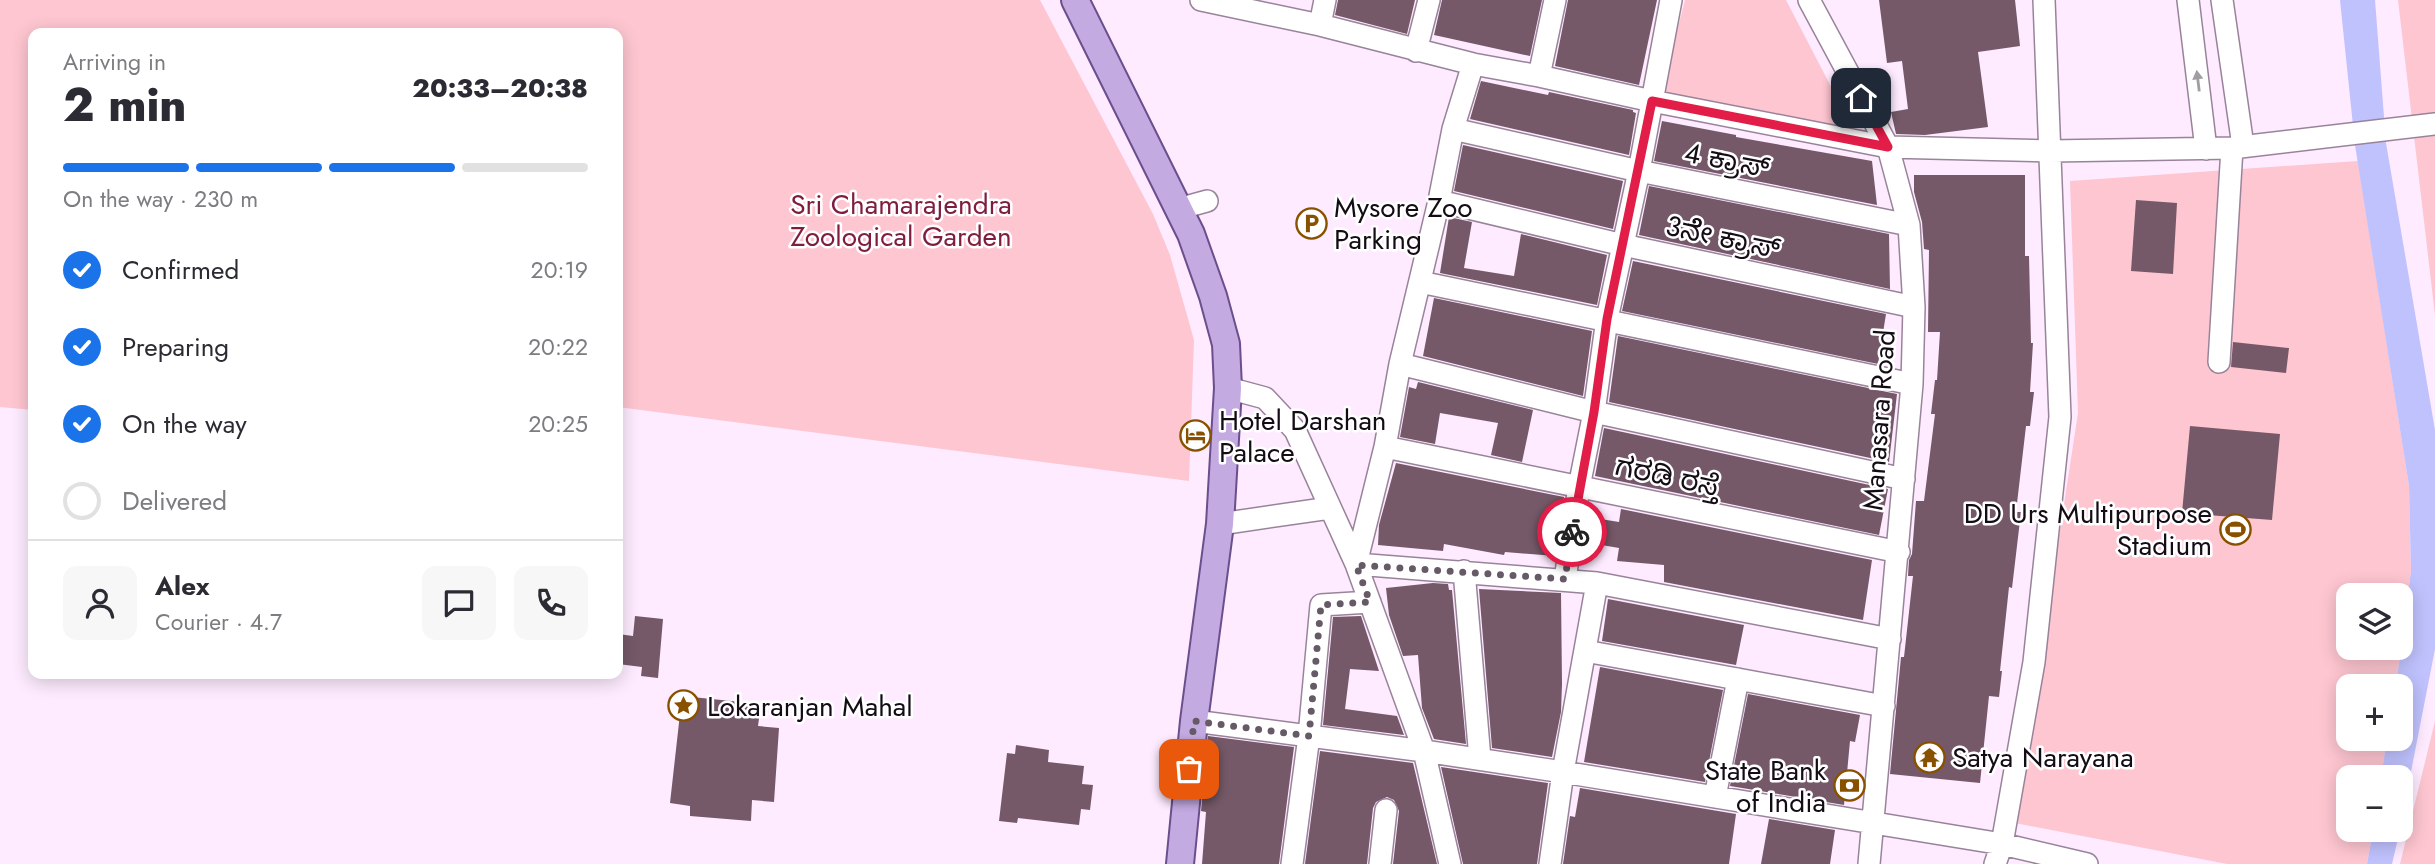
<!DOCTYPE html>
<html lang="en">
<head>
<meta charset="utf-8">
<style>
  :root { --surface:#fff; --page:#f7f7f7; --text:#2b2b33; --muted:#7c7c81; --line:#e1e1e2; --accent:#1a73e8 }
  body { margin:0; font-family:Jost,"Noto Sans Kannada",sans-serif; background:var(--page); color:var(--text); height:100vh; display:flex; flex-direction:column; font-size:26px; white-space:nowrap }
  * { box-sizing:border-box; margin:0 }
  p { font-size:23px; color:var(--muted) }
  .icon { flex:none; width:38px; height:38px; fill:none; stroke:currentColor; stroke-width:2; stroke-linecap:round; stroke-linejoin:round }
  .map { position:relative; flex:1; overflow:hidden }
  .sheet { position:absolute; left:28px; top:28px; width:595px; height:651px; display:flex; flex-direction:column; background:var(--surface); border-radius:14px; box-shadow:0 4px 18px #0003 }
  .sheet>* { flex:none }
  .tools { position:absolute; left:2336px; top:583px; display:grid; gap:14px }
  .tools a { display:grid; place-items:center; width:77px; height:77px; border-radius:14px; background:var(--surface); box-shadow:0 4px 18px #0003; font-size:35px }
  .pin { position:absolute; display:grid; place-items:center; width:60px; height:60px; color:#fff; margin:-30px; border-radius:14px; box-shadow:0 4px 10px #0006 }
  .courier { position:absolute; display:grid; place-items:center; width:70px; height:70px; margin:-35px; border:5px solid #e11d48; border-radius:50%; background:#fff; color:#222; box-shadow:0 2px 9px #0007 }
  .summary em { font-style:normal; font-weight:800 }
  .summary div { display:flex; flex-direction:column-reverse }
  .summary { display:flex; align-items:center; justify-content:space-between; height:119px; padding:0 35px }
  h1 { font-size:46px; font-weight:800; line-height:52px }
  .bar { display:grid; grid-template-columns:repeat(4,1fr); gap:10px 7px; align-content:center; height:84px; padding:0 35px }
  .bar i { height:9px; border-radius:5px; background:var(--line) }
  .bar .active { background:var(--accent) }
  .bar p { grid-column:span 4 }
  .line { display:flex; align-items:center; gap:18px; padding:0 35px; border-top:2px solid var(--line) }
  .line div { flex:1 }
  .round { display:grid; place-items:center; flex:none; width:74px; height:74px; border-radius:14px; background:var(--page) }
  ol { padding:0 35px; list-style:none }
  li { display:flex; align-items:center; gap:21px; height:77px }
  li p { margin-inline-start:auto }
  li .icon { padding:7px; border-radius:50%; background:var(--accent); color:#fff; stroke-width:4 }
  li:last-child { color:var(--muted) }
  li i { width:38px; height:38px; border:4px solid var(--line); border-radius:50% }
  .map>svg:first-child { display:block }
  .green { fill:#fec6d1; fill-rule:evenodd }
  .water { fill:#c0c2fe }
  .building { fill:#755968 }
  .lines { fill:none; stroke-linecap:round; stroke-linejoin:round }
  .minor-casing { stroke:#99839a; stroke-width:24 }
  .major-casing { stroke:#6c4e8d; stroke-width:30 }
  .minor { stroke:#fff; stroke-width:21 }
  .major { stroke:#c3aae1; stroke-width:26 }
  .oneway { fill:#a19ea1 }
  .done { stroke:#665a67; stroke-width:7; stroke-dasharray:0 12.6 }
  .route { stroke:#e11d48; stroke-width:9 }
  .labels { text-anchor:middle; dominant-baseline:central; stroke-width:5; stroke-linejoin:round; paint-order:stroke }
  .street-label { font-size:28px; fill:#140c15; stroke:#fff }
  .park-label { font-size:28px; fill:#7f1d3f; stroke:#fff }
  .poi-label { font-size:28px; fill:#140c15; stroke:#fff; text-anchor:start }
</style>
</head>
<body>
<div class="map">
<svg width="2435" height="864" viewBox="0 0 2435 864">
  <rect width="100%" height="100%" fill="#feebff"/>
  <!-- green -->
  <path class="green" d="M 0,0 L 1040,0 L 1153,214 L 1170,255 L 1194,340 L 1189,481 L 618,407 L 618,33 L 33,33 L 33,410 L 0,407 Z
    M 1685,0 L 1786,0 L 1854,131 L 1661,93 Z
    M 2398,0 L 2435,0 L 2435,315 Z
    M 2358,161 L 2409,486 L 2411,571 L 2396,686 L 2348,686 L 2348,738 L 2387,739 L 2381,777 L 2348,777 L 2348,830 L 2373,830 L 2367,864 L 2227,864 L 2015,823 L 2078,413 L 2070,181 ZM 2348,595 L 2401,595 L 2401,648 L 2348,648 Z
    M 2435,721 L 2435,864 L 2400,864 Z"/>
  <!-- water -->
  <path class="water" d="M 2340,0 L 2375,0 L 2386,143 L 2435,430 L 2435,649 L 2401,823 L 2401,777 L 2381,777 L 2387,739 L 2401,738 L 2401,686 L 2396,686 L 2411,571 L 2409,486 L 2355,145 Z
    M 2373,830 L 2400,830 L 2392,864 L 2367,864 Z"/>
  <!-- building -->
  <path class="building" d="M 1338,0 L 1415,0 L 1407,34 L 1335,15 Z
    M 1442,0 L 1542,0 L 1530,56 L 1434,35 Z
    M 1568,0 L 1657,0 L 1639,85 L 1555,66 Z
    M 1879,0 L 2015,0 L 2020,46 L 1978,52 L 1988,127 L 1925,135 L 1896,134 L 1891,112 L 1908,109 L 1902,61 L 1887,63 Z
    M 1481,81 L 1548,95 L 1549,92 L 1633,110 L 1633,112 L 1636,113 L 1629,155 L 1470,119 Z
    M 1662,121 L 1736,135 L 1736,137 L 1872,161 L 1877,205 L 1654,161 Z
    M 1463,145 L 1623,181 L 1613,229 L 1454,191 Z
    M 1914,175 L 2025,175 L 2025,256 L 2029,256 L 2031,343 L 2033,343 L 2030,392 L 2034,392 L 2030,426 L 2026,426 L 2016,512 L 2021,512 L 2012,588 L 2009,587 L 2000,671 L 2002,671 L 1999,697 L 1989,696 L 1980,783 L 1890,774 L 1901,657 L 1904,657 L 1913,576 L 1908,576 L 1909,560 L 1912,554 L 1916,501 L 1924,501 L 1935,414 L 1931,414 L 1935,380 L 1937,380 L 1940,332 L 1928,332 L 1929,250 L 1924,249 L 1922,222 L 1914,192 Z
    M 1649,186 L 1889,234 L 1890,289 L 1639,235 Z
    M 2136,200 L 2177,203 L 2173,274 L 2131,271 Z
    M 1449,217 L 1472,222 L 1464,268 L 1514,276 L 1521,234 L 1607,255 L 1597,305 L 1440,273 Z
    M 1633,261 L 1886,314 L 1878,364 L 1622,311 Z
    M 1434,298 L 1592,331 L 1583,396 L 1423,356 Z
    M 1618,336 L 1897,394 L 1889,462 L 1609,402 Z
    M 2233,342 L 2289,348 L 2286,373 L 2231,367 Z
    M 1418,382 L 1533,410 L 1522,462 L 1491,455 L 1498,423 L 1440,413 L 1435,444 L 1400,437 L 1409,387 L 1416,389 Z
    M 2190,426 L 2280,434 L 2272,520 L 2182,513 Z
    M 1604,428 L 1888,489 L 1879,535 L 1595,476 Z
    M 1396,463 L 1564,497 L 1555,556 L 1505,552 L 1504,555 L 1444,544 L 1443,551 L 1378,545 L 1379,525 Z
    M 1621,509 L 1872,560 L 1863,620 L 1664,582 L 1664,565 L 1617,561 L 1619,548 L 1584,542 L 1588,517 L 1619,522 Z
    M 1433,583 L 1448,584 L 1449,590 L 1452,590 L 1466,744 L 1434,739 L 1422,708 L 1418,655 L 1403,656 L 1389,615 L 1386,588 Z
    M 1479,589 L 1561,593 L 1562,684 L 1561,712 L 1552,757 L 1492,748 Z
    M 1608,599 L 1744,625 L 1736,665 L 1602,641 Z
    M 635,616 L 663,619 L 658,678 L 641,676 L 642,667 L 618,664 L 618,634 L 633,636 Z
    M 1361,616 L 1379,671 L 1350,669 L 1345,709 L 1397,716 L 1404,735 L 1323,725 L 1333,617 Z
    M 1600,667 L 1723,690 L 1705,782 L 1584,762 Z
    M 1748,694 L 1860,715 L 1855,742 L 1850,741 L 1844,805 L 1730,786 Z
    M 682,696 L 761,704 L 758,726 L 779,728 L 774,802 L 752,800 L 751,821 L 690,816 L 690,806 L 670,803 Z
    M 1208,736 L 1294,747 L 1279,864 L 1202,864 L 1206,812 L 1201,811 Z
    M 1016,745 L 1049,750 L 1048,762 L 1084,766 L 1082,784 L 1093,785 L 1090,810 L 1081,809 L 1079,825 L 1018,818 L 1017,823 L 999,821 L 1007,753 L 1015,754 Z
    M 1320,751 L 1413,763 L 1437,864 L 1393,864 L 1399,811 L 1394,800 L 1387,797 L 1376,802 L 1373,808 L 1367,864 L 1305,864 Z
    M 1441,767 L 1548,783 L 1537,864 L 1463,864 Z
    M 1580,788 L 1736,814 L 1729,864 L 1563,864 L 1570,816 L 1575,817 Z
    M 1769,819 L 1835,830 L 1830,864 L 1761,864 Z"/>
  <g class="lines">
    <defs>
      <path id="minor" d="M 1201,0 L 1320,25 L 1473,64 L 1539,76 L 1652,101 L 1888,147 L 2051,151 L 2232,148 L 2435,124
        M 1809,0 L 1888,147 L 1909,225 L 1914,307 L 1912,384 L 1869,864
        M 2188,0 L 2206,149
        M 2222,0 L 2243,146
        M 1320,25 L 1325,0
        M 1416,51 L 1429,0
        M 1473,64 L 1453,129 L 1439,201 L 1400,364 L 1385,447 L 1356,564 L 1597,583 L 1890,639
        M 1539,76 L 1555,0
        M 1453,129 L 1639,171 L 1909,225
        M 1439,201 L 1623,245 L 1914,307
        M 1178,209 L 1207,201
        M 1420,282 L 1912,384
        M 2219,362 L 2232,148
        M 1400,364 L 1594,412 L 1904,479
        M 1228,388 L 1265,398 L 1295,430 L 1356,564 L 1424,751 L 1450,864
        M 1385,447 L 1899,552
        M 1220,524 L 1330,508
        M 1464,571 L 1480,759
        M 1565,579 L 1579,487 L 1594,412 L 1607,319 L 1639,171 L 1671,0
        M 1585,651 L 1884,706
        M 1194,721 L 1424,751 L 1563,772 L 2002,844 L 2087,864
        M 1715,797 L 1738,679
        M 1292,864 L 1309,736 L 1321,605 L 1370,602
        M 1380,864 L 1386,810
        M 1550,864 L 1563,772 L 1597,583
        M 1995,864 L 2002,844 L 2034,662 L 2060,417 L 2044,0"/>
      <path id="major" d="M 1075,0 L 1191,234 L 1213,296 L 1226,344 L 1228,388 L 1220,524 L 1194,721 L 1180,864"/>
    </defs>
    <!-- minor casing -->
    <use href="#minor" class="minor-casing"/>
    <!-- major casing -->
    <use href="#major" class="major-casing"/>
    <!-- minor -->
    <use href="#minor" class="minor"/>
    <!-- major -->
    <use href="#major" class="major"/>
  </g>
  <!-- one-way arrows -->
  <defs><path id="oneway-solid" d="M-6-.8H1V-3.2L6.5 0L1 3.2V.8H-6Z" transform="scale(1.75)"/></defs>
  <use class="oneway" href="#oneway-solid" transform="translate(2198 81) rotate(-97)"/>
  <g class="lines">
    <!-- done -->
    <path class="done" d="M 1189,769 L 1194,721 L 1309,736 L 1321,605 L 1370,602 L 1356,565 L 1565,579 L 1572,532"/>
    <!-- route -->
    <path class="route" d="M 1572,532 L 1594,412 L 1607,319 L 1652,101 L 1888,147 L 1861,98"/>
  </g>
  <!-- icons -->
  <defs>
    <symbol id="parking-ring" viewBox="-11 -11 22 22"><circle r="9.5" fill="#fff" stroke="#885100" stroke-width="1.5"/><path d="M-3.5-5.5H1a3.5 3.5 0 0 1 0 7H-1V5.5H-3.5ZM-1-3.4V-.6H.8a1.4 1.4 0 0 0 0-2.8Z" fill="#885100"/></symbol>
    <symbol id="hotel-ring" viewBox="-11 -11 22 22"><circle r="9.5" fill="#fff" stroke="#885100" stroke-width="1.5"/><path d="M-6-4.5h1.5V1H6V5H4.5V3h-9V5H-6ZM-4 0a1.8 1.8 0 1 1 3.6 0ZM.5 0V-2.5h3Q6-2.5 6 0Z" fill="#885100"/></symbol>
    <symbol id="stadium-ring" viewBox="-11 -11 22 22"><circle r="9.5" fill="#fff" stroke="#885100" stroke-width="1.5"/><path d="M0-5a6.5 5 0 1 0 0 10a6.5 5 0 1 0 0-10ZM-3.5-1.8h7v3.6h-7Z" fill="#885100"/></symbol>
    <symbol id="sight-ring" viewBox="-11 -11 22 22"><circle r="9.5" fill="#fff" stroke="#885100" stroke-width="1.5"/><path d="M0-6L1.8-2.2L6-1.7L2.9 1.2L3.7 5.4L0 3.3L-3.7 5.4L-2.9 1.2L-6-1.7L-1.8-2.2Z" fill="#885100"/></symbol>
    <symbol id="temple-ring" viewBox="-11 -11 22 22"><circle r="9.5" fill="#fff" stroke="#885100" stroke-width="1.5"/><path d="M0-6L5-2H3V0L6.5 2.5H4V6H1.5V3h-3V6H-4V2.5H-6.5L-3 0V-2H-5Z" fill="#885100"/></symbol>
    <symbol id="bank-ring" viewBox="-11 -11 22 22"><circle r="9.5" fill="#fff" stroke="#885100" stroke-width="1.5"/><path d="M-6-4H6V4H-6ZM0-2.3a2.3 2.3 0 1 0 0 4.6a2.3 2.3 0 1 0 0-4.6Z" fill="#885100"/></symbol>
  </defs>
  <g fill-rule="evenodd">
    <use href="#parking-ring" x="1294" y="206" width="35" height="35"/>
    <use href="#hotel-ring" x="1178" y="418" width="35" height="35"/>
    <use href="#stadium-ring" x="2218" y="512" width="35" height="35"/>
    <use href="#sight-ring" x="666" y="688" width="35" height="35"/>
    <use href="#temple-ring" x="1912" y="740" width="35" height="35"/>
    <use href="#bank-ring" x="1832" y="768" width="35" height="35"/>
  </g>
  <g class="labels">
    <!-- street labels -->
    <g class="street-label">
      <text transform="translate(1727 160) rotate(11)">4 ಕ್ರಾಸ್</text>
      <text transform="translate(1723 237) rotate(12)">3ನೆೇ ಕ್ರಾಸ್</text>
      <text transform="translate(1879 420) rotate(-86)">Manasara Road</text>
      <text transform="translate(1668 476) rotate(12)">ಗರಡಿ ರಸ್ತೆ</text>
    </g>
    <!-- park labels -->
    <g class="park-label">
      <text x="901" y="204">Sri Chamarajendra<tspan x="901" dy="32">Zoological Garden</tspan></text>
    </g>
    <!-- poi labels -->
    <g class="poi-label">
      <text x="1334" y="207">Mysore Zoo<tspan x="1334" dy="32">Parking</tspan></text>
      <text x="1219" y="420">Hotel Darshan<tspan x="1219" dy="32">Palace</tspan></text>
      <text x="2212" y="513" text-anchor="end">DD Urs Multipurpose<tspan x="2212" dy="32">Stadium</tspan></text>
      <text x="707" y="706">Lokaranjan Mahal</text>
      <text x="1952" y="757">Satya Narayana</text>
      <text x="1826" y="770" text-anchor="end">State Bank<tspan x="1826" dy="32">of India</tspan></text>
    </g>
  </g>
</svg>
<div class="tools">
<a><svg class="icon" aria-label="layers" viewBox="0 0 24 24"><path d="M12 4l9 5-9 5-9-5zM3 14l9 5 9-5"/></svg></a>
<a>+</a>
<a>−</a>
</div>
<div class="pin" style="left:1189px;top:769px;background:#ea580c"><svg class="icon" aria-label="bag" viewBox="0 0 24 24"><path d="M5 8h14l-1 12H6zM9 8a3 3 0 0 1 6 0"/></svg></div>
<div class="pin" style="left:1861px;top:98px;background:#1f2937"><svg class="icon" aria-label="home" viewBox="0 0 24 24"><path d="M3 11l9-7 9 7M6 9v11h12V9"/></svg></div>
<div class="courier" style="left:1572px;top:532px"><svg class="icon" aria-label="bike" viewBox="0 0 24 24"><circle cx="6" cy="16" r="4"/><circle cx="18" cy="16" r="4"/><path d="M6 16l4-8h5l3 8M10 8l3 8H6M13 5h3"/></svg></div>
<section class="sheet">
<div class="summary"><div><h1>2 min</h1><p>Arriving in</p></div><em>20:33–20:38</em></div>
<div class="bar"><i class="active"></i><i class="active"></i><i class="active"></i><i></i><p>On the way · 230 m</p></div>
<ol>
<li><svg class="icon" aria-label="check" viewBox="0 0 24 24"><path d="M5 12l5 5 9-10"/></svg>Confirmed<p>20:19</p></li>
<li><svg class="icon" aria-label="check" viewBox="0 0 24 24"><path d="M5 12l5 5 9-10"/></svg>Preparing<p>20:22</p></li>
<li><svg class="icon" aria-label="check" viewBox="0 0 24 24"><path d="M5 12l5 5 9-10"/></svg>On the way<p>20:25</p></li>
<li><i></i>Delivered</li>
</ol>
<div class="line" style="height:126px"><a class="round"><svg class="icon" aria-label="person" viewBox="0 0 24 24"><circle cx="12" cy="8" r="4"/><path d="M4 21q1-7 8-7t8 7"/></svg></a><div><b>Alex</b><p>Courier · 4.7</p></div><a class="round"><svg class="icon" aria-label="chat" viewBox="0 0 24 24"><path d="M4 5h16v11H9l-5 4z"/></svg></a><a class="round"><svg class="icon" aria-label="phone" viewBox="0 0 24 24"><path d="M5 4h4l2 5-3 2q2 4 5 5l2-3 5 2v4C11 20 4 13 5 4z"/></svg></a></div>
</section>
</div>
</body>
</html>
